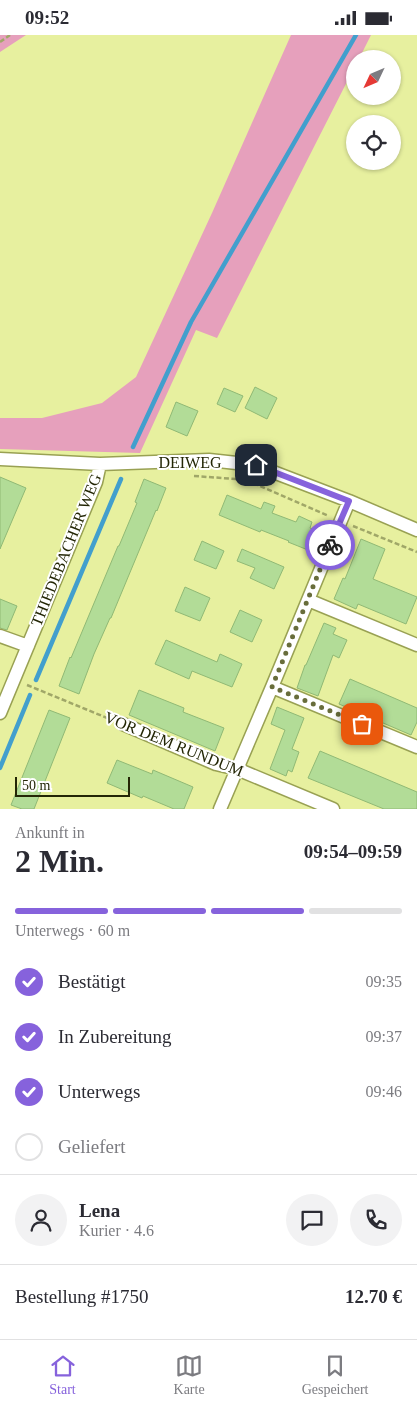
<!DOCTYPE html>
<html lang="de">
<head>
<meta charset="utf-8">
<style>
  :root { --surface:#fff; --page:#f2f2f3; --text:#2b2b33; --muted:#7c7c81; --line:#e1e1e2; --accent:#8662dc }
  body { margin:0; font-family:Georgia,serif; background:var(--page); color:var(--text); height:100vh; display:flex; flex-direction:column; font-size:19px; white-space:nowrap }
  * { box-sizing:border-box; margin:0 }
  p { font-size:16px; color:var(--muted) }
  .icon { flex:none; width:28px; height:28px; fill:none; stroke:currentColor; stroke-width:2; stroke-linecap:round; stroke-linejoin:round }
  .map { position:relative; height:774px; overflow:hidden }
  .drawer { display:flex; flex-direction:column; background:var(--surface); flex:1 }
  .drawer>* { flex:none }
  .needle { width:32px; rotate:226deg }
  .controls { position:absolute; left:346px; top:15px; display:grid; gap:10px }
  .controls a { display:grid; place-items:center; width:55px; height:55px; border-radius:50%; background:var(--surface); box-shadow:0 1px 4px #0004; font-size:25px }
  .scale { position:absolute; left:15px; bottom:12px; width:115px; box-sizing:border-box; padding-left:5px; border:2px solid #232605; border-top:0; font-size:14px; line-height:18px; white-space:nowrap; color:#232605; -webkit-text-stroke:4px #fff; paint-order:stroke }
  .pin { position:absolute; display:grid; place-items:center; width:42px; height:42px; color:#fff; margin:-21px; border-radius:10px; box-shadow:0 2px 8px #0006 }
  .courier { position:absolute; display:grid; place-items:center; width:50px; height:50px; margin:-25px; border:4px solid #8662dc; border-radius:50%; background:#fff; color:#222; box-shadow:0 1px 6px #0007 }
  .summary em { font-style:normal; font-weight:700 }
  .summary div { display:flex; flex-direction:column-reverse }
  .summary { display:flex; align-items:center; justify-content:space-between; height:85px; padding:0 15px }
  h1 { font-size:32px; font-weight:700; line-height:38px }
  .bar { display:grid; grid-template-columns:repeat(4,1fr); gap:8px 5px; align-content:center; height:60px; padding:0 15px }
  .bar i { height:6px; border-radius:4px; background:var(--line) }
  .bar .selected { background:var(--accent) }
  .bar p { grid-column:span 4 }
  .line { display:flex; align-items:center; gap:12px; padding:0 15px; border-top:1px solid var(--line) }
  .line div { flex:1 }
  .round { display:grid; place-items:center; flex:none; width:52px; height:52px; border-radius:26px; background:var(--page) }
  ol { padding:0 15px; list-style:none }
  li { display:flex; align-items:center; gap:15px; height:55px }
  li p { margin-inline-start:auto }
  li .icon { padding:5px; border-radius:50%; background:var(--accent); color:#fff; stroke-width:4 }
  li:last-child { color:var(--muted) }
  li i { width:28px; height:28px; border:2px solid var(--line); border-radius:50% }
  .status { display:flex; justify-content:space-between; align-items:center; height:35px; padding:0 25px; background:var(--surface); direction:ltr }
  .status svg { height:14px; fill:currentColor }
  .tab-bar { display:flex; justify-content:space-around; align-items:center; height:70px; border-top:1px solid var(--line); background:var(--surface); font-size:14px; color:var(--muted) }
  .tab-bar a { display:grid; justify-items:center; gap:2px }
  .tab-bar .selected { color:var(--accent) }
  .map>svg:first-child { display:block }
  .green { fill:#e6a0bc }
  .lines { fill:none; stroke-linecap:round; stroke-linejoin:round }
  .stream { stroke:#429fcd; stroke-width:4.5 }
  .building { fill:#b2dc97; stroke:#90b975 }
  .minor-casing { stroke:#99a153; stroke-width:15 }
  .path { stroke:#a0a768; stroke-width:2.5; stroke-dasharray:5 2.5; stroke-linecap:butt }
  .minor { stroke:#fff; stroke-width:12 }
  .done { stroke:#686d3b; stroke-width:5; stroke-dasharray:0 9 }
  .route { stroke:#8662dc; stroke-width:6 }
  .labels { text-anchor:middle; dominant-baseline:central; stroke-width:4; stroke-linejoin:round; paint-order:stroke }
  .street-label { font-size:16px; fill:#232605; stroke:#fff }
</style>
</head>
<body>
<div class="status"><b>09:52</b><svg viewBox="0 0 49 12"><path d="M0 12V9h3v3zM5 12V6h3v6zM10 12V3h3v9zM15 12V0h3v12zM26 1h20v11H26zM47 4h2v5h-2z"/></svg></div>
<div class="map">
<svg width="417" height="774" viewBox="0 0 417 774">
  <rect width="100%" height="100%" fill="#e7f09f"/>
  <!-- green -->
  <path class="green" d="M 0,0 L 26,0 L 0,17 Z
    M 291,0 L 371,0 L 359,24 L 355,24 L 355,31 L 217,303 L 196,295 L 140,418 L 0,414 L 0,383 L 42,383 L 102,368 L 136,342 L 212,178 Z"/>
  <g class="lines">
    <!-- stream -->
    <path class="stream" d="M 133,412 L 191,287 L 356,0
      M 36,645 L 121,444
      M 0,733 L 30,660"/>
  </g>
  <!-- building -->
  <path class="building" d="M 255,352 L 277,363 L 267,384 L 245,373 Z
    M 224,353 L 243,361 L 235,377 L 217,369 Z
    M 176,367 L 198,376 L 187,401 L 166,392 Z
    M 0,442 L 26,453 L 0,514 Z
    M 144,444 L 166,453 L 157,476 L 156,475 L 111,583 L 110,583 L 94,619 L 79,659 L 59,651 L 70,622 L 71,623 L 118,511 L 119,511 L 137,468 L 135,467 Z
    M 227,460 L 261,474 L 264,467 L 275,471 L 272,478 L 296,487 L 299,481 L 312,487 L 310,493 L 321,498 L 313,517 L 288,507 L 289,506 L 261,495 L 260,497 L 219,480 Z
    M 361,504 L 385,514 L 373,544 L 417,562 L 406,589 L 358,569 L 356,574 L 334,564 L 343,543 L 345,544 Z
    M 202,506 L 224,516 L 216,534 L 194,525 Z
    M 242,514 L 284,532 L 274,554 L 250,543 L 255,533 L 237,526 Z
    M 185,552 L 210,563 L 200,586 L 175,576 Z
    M 0,564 L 17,571 L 7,595 L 0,593 Z
    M 240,575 L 262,585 L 252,607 L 230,597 Z
    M 324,588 L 336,593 L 333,599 L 347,605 L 339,623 L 333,620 L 318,661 L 297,653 L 305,630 L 306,630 Z
    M 166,605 L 217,627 L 220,619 L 242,629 L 232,652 L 192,636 L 189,644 L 155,629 Z
    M 350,644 L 417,673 L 417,687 L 411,700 L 339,669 Z
    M 139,655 L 184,673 L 183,677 L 224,693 L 215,716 L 129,680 Z
    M 277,672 L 304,683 L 292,714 L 299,717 L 292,737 L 288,735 L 286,741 L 270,734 L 285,695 L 271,689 Z
    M 49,675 L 70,683 L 34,774 L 22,774 L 11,770 Z
    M 320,716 L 417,757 L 417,774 L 384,774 L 308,743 Z
    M 117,725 L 152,739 L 153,735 L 193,752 L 184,774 L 174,774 L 143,761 L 142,763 L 107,748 Z"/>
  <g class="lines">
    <defs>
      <path id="minor" d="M 0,424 L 100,429 L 209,425 L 255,430 L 349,466 L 417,495
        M 308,565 L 417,610
        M 0,601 L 28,611
        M 272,652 L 417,712
        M 0,678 L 96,447 L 100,429
        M 123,689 L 216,729 L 237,734 L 333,774
        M 220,774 L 272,652 L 349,466"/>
    </defs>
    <!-- minor casing -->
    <use href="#minor" class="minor-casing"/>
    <!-- path -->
    <path class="path" d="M 0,7 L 10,0
      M 194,441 L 236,444 L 253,448 L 329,481
      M 353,491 L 417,517
      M 27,650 L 112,685"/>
    <!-- minor -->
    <use href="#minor" class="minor"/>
  </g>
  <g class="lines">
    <!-- done -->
    <path class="done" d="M 330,510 L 272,652 L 362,689"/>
    <!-- route -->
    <path class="route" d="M 256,430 L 349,466 L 330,510"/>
  </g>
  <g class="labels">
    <!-- street labels -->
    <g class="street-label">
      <text x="190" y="427">DEIWEG</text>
      <text transform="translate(66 515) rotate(-68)">THIEDEBACHER WEG</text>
      <text transform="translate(174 709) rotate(22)">VOR DEM RUNDUM</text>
    </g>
  </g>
</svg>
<div class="controls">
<a><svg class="needle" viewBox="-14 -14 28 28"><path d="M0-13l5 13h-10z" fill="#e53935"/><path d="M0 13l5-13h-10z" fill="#7c7c81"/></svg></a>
<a><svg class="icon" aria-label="locate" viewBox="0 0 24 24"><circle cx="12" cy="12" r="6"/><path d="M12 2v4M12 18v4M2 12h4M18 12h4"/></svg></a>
</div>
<div class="scale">50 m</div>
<div class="pin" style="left:362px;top:689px;background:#ea580c"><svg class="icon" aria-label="bag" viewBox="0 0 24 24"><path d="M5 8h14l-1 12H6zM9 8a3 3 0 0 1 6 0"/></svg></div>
<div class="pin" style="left:256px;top:430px;background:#1f2937"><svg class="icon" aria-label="home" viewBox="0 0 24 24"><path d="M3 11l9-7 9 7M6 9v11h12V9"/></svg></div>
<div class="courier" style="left:330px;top:510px"><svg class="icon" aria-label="bike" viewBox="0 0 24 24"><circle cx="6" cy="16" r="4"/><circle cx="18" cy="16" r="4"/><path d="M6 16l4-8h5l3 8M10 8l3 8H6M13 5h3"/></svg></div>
</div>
<section class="drawer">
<div class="summary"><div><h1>2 Min.</h1><p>Ankunft in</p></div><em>09:54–09:59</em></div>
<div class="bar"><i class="selected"></i><i class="selected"></i><i class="selected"></i><i></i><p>Unterwegs · 60 m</p></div>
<ol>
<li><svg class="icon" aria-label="check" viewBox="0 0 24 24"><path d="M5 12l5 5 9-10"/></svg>Bestätigt<p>09:35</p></li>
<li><svg class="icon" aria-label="check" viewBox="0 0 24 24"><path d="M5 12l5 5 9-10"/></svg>In Zubereitung<p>09:37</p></li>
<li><svg class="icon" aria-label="check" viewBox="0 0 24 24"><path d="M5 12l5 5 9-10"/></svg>Unterwegs<p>09:46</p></li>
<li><i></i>Geliefert</li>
</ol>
<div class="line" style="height:90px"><a class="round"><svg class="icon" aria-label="person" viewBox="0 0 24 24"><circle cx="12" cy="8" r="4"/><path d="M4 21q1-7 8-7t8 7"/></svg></a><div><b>Lena</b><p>Kurier · 4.6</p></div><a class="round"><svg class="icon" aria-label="chat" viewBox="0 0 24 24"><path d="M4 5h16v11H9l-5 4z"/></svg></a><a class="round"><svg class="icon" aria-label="phone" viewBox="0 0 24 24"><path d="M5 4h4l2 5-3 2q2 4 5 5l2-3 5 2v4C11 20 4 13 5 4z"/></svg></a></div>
<div class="line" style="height:65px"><div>Bestellung #1750</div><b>12.70 €</b></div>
</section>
<nav class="tab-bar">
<a class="selected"><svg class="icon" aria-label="home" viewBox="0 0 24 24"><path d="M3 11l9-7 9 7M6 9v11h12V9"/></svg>Start</a>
<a><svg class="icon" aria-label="map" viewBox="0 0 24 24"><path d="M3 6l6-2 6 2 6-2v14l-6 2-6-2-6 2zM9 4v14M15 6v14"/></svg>Karte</a>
<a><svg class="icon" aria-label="saved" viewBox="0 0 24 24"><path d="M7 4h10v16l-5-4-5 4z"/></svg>Gespeichert</a>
</nav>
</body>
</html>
